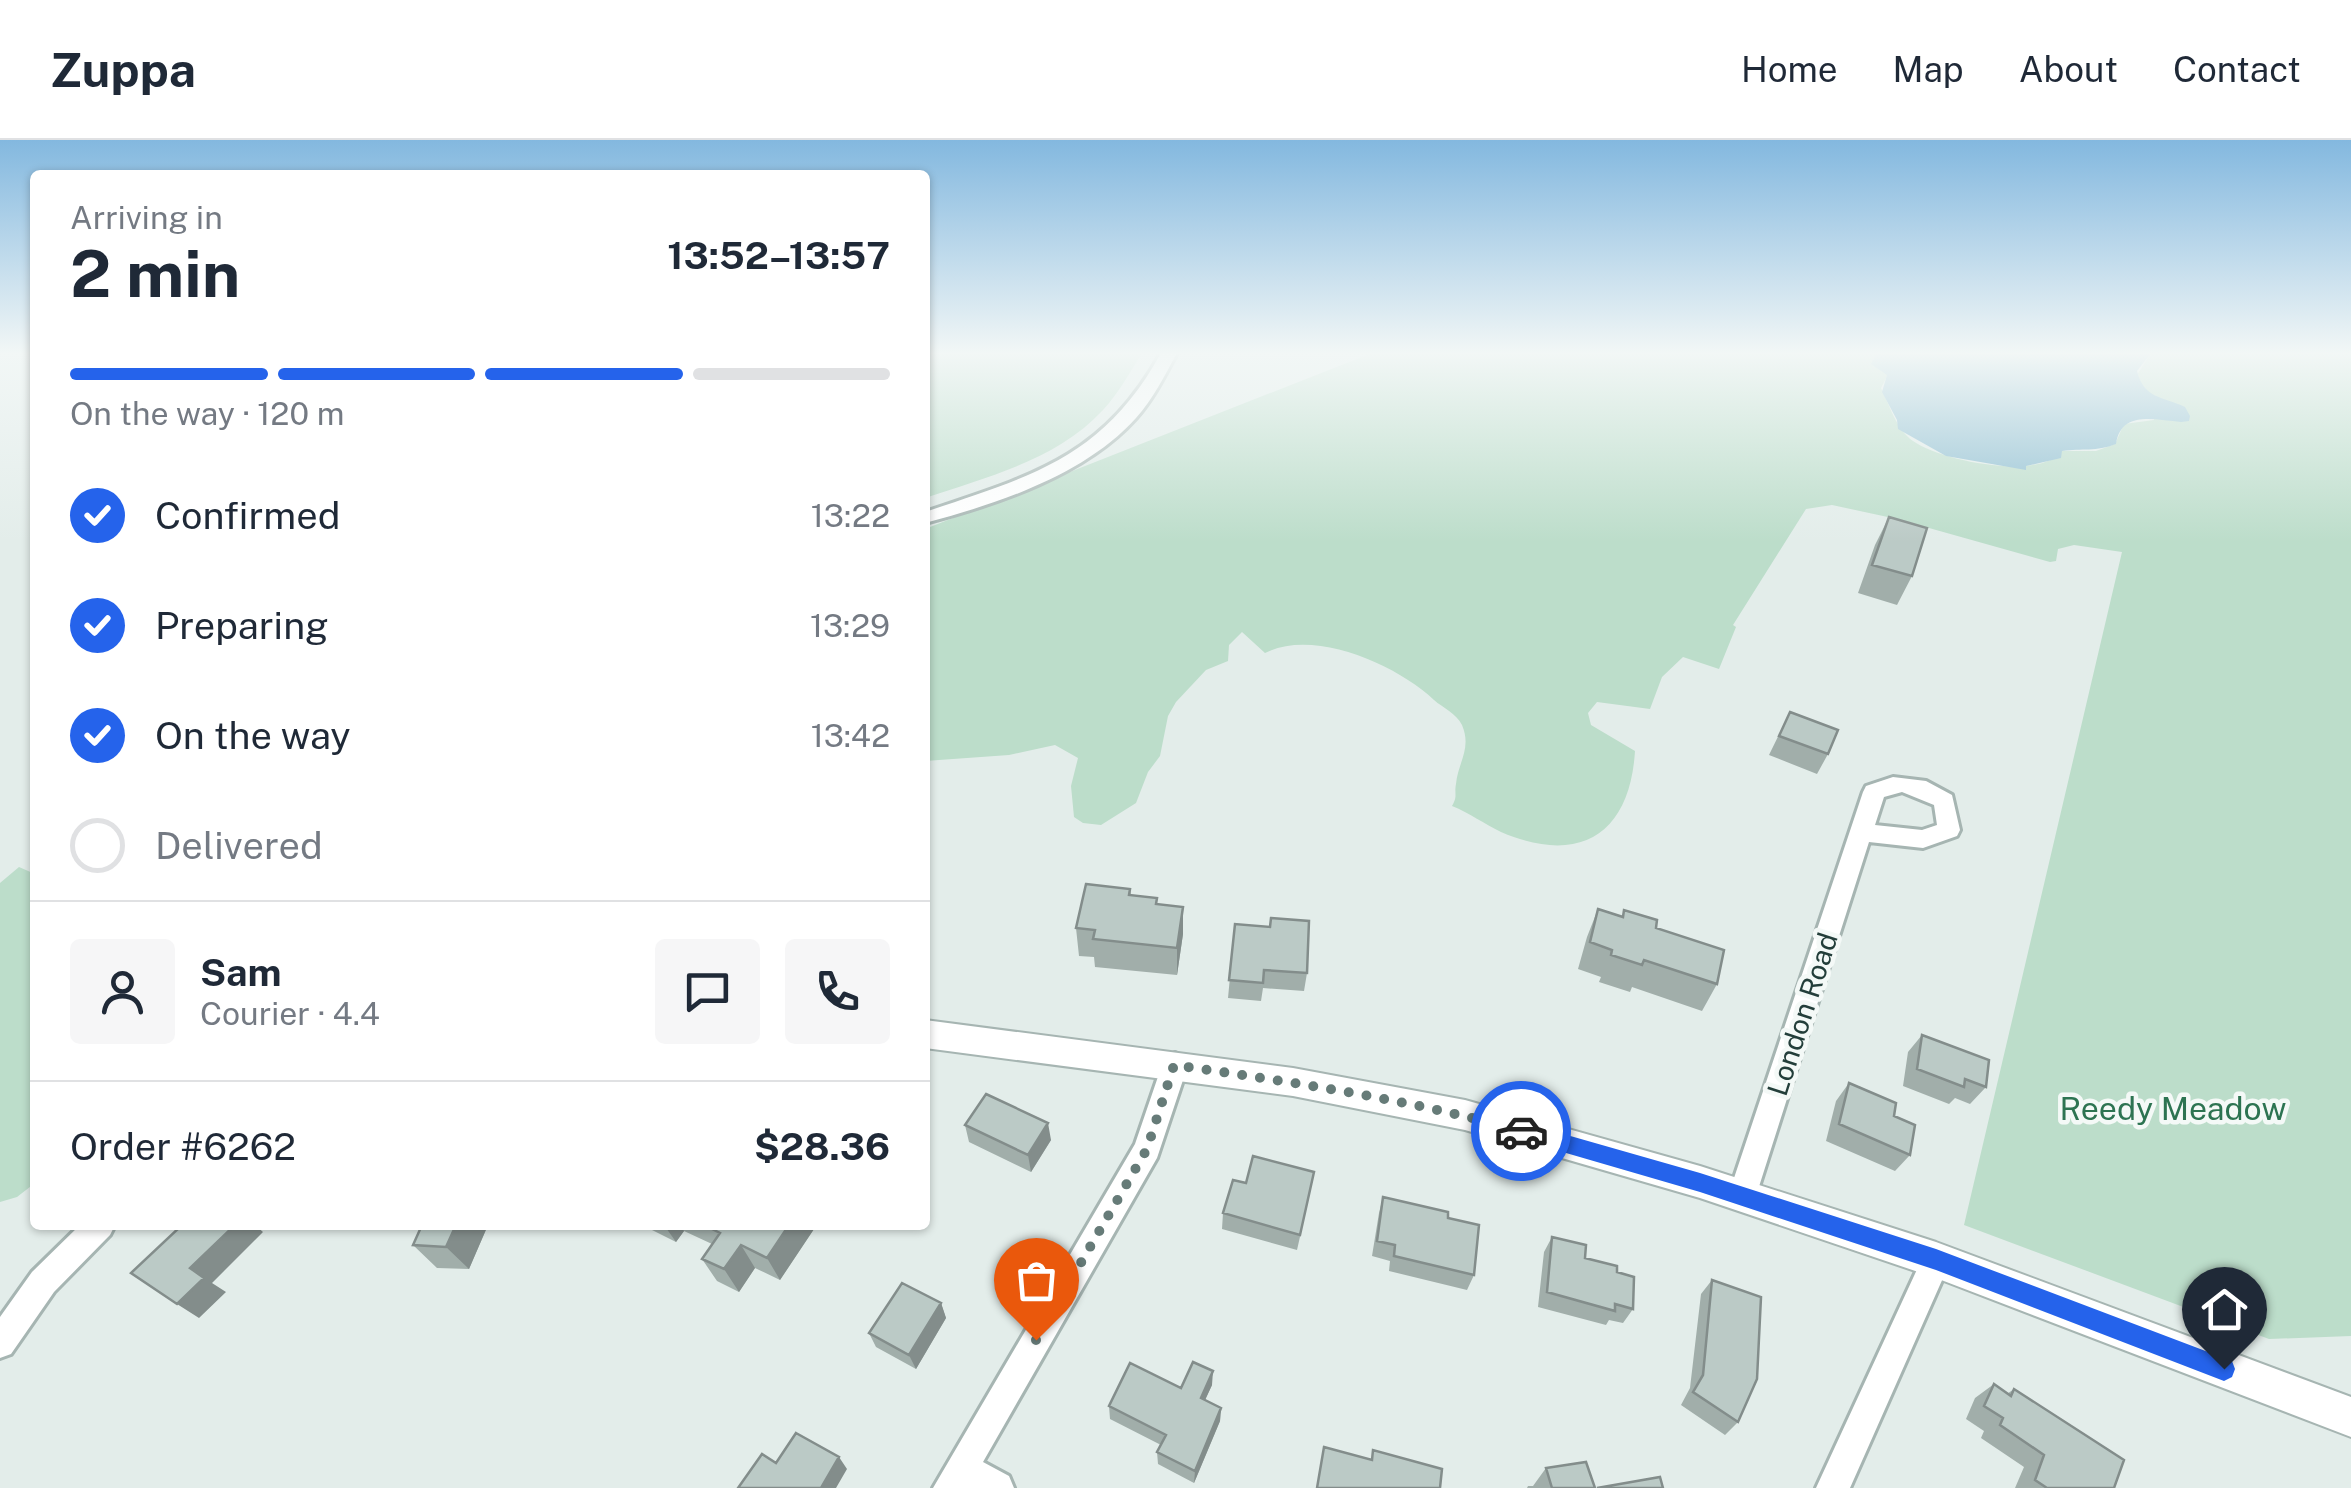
<!DOCTYPE html>
<html lang="en">
<head>
<meta charset="utf-8">
<style>
  :root { --surface:#fff; --page:#f6f6f7; --text:#1f2937; --muted:#747a83; --line:#e0e1e3; --accent:#2563eb }
  body { margin:0; font-family:"Public Sans",sans-serif; background:var(--page); color:var(--text); height:100vh; display:flex; flex-direction:column; font-size:38px; white-space:nowrap }
  * { box-sizing:border-box; margin:0 }
  p { font-size:32px; color:var(--muted) }
  .icon { flex:none; width:55px; height:55px; fill:none; stroke:currentColor; stroke-width:2; stroke-linecap:round; stroke-linejoin:round }
  .map { position:relative; flex:1; overflow:hidden }
  .details { position:absolute; left:30px; top:30px; width:900px; height:1060px; display:flex; flex-direction:column; background:var(--surface); border-radius:10px; box-shadow:0 2px 8px #0004 }
  .details>* { flex:none }
  .pin { position:absolute; display:grid; place-items:center; width:85px; height:85px; color:#fff; margin:-102px -42px; border-radius:50% 50% 50% 0; rotate:-45deg; box-shadow:0 0 10px #0007 }
  .pin .icon { rotate:45deg }
  .courier { position:absolute; display:grid; place-items:center; width:100px; height:100px; margin:-50px; border:8px solid #2563eb; border-radius:50%; background:#fff; color:#222; box-shadow:0 2px 12px #0007 }
  .overview em { font-style:normal; font-weight:700 }
  .overview div { display:flex; flex-direction:column-reverse }
  .overview { display:flex; align-items:center; justify-content:space-between; height:170px; padding:0 40px }
  h1 { font-size:65px; font-weight:700; line-height:75px }
  .bar { display:grid; grid-template-columns:repeat(4,1fr); gap:15px 10px; align-content:center; height:120px; padding:0 40px }
  .bar i { height:12px; border-radius:8px; background:var(--line) }
  .bar .on { background:var(--accent) }
  .bar p { grid-column:span 4 }
  .line { display:flex; align-items:center; gap:25px; padding:0 40px; border-top:2px solid var(--line) }
  .line div { flex:1 }
  .round { display:grid; place-items:center; flex:none; width:105px; height:105px; border-radius:10px; background:var(--page) }
  ol { padding:0 40px; list-style:none }
  li { display:flex; align-items:center; gap:30px; height:110px }
  li p { margin-inline-start:auto }
  li .icon { padding:10px; border-radius:50%; background:var(--accent); color:#fff; stroke-width:4 }
  li:last-child { color:var(--muted) }
  li i { width:55px; height:55px; border:5px solid var(--line); border-radius:50% }
  header { display:flex; align-items:center; gap:60px; box-sizing:border-box; height:140px; padding:0 50px; background:var(--surface); border-bottom:2px solid var(--line) }
  header strong { font-size:48px }
  nav { display:flex; gap:55px; margin-inline-start:auto; font-size:35px }
  .map>svg:first-child { display:block }
  .green { fill:#bcddca }
  .water { fill:#8cbdd1 }
  .lines { fill:none; stroke-linecap:round; stroke-linejoin:round }
  .minor-casing { stroke:#a6b5b2; stroke-width:6 }
  .tertiary-casing { stroke:#a6b5b2; stroke-width:4 }
  .minor { fill:#fff; fill-rule:evenodd }
  .tertiary { fill:#fff; fill-rule:evenodd }
  .wall { fill:#a1aeaa }
  .shaded-wall { fill:#838d8b }
  .building { fill:#bbcac6; stroke:#838d8b; stroke-width:2.5 }
  .route { fill:#2563eb }
  .done { stroke:#667b78; stroke-width:10; stroke-dasharray:0 18 }
  .labels { text-anchor:middle; dominant-baseline:central; stroke-width:9; stroke-linejoin:round; paint-order:stroke }
  .street-label { font-size:28px; fill:#233e3a; stroke:#f4f9f7 }
  .near-park-label { font-size:32px; fill:#2d7452; stroke:#f4f9f7 }
</style>
</head>
<body>
<header>
<strong>Zuppa</strong>
<nav><a>Home</a><a>Map</a><a>About</a><a>Contact</a></nav>
</header>
<div class="map">
<svg width="2351" height="1348" viewBox="0 0 2351 1348">
  <rect width="100%" height="100%" fill="#e3edea"/>
  <!-- green -->
  <path class="green" d="M 925,213 L 1142,213 C 1130,232 1118,254 1103,270 C 1057,320 987,337 925,358 Z
    M 1372,213 L 1899,213 L 1881,248 C 1890,266 1896,289 1913,301 C 1941,321 2040,341 2062,311 L 2096,311 L 2115,304 L 2124,284 L 2154,280 L 2154,257 L 2145,252 L 2137,235 L 2151,213 L 2351,213 L 2351,1196 L 2269,1199 L 1964,1085 L 2122,412 L 2074,405 L 2058,409 L 2056,421 L 2050,422 L 1897,379 L 1832,365 L 1806,369 L 1733,485 L 1736,487 L 1719,529 L 1683,517 L 1662,537 L 1650,569 L 1597,562 L 1588,573 L 1591,585 L 1635,611 C 1630,694 1580,726 1501,692 C 1484,684 1470,673 1452,666 C 1458,656 1454,654 1456,644 C 1458,622 1472,609 1462,585 C 1456,573 1443,568 1434,560 C 1397,525 1314,488 1265,513 L 1242,492 L 1229,505 L 1228,521 L 1206,530 L 1176,562 L 1168,576 L 1160,616 L 1148,632 L 1136,663 L 1101,685 L 1083,683 L 1074,677 L 1071,646 L 1078,618 L 1055,605 L 1009,615 L 925,621 L 925,389 Z
    M 19,727 L 35,734 L 35,1043 L 17,1057 L 0,1062 L 0,743 Z"/>
  <!-- water -->
  <path class="water" d="M 1877,213 L 2151,213 L 2137,231 C 2144,259 2162,256 2185,267 L 2190,276 L 2189,281 L 2181,282 C 2155,280 2121,270 2116,304 C 2096,312 2082,308 2062,311 L 2061,318 L 2026,326 L 2026,330 L 1946,316 L 1898,289 L 1897,280 L 1882,252 L 1887,235 L 1871,224 Z"/>
  <g class="lines">
    <defs>
      <path id="minor" d="M 1161,213 L 1177,213 C 1165,235 1153,259 1136,278 C 1085,335 997,364 925,383 L 925,372 C 1032,336 1103,318 1161,213 Z
        M 1893,637 L 1926,641 L 1952,655 L 1960,690 L 1957,696 L 1923,708 L 1869,702 L 1756,1056 L 1752,1066 L 1742,1069 L 1732,1066 L 1728,1056 L 1863,652 L 1866,646 ZM 1902,652 L 1934,665 L 1937,685 L 1922,690 L 1875,685 L 1884,657 Z
        M 1175,913 L 1184,917 L 1188,925 L 1157,1018 L 983,1322 L 1009,1336 L 1014,1348 L 933,1348 L 1135,1004 L 1162,925 L 1166,917 Z
        M 80,1085 L 115,1085 L 110,1095 L 54,1152 L 11,1214 L 0,1218 L 0,1177 L 32,1132 Z
        M 1936,1106 L 1946,1110 L 1951,1120 L 1850,1348 L 1816,1348 L 1926,1110 Z"/>
      <path id="tertiary" d="M 925,880 L 1293,928 L 1465,960 L 1700,1026 L 1936,1102 L 2351,1257 L 2351,1297 L 1936,1138 L 1700,1058 L 1465,990 L 1293,956 L 925,908 Z"/>
    </defs>
    <!-- minor casing -->
    <use href="#minor" class="minor-casing"/>
    <!-- tertiary casing -->
    <use href="#tertiary" class="tertiary-casing"/>
    <!-- minor -->
    <use href="#minor" class="minor"/>
    <!-- tertiary -->
    <use href="#tertiary" class="tertiary"/>
  </g>
  <!-- wall -->
  <path class="wall" d="M 1889,377 L 1912,436 L 1897,465 L 1858,453 L 1875,405 Z
    M 1790,572 L 1828,614 L 1817,634 L 1769,615 Z
    M 1130,749 L 1131,755 L 1157,765 L 1183,794 L 1177,835 L 1095,827 L 1094,817 L 1079,816 L 1076,788 Z
    M 1598,769 L 1622,777 L 1624,770 L 1656,788 L 1717,844 L 1702,871 L 1632,847 L 1630,852 L 1599,842 L 1601,837 L 1578,829 L 1587,797 Z
    M 1235,784 L 1307,833 L 1304,851 L 1263,848 L 1261,861 L 1228,858 Z
    M 1922,895 L 1986,947 L 1970,964 L 1955,958 L 1949,964 L 1903,946 L 1908,912 Z
    M 1849,943 L 1894,976 L 1910,1015 L 1895,1031 L 1826,1001 L 1836,961 Z
    M 965,985 L 1051,1000 L 1031,1032 L 969,1002 Z
    M 1246,1043 L 1311,1048 L 1297,1110 L 1222,1089 L 1223,1073 Z
    M 1383,1057 L 1448,1078 L 1474,1135 L 1467,1150 L 1389,1131 L 1390,1121 L 1372,1116 L 1379,1073 Z
    M 422,1085 L 488,1085 L 469,1129 L 437,1128 L 413,1105 Z
    M 642,1085 L 813,1085 L 814,1089 L 780,1140 L 755,1128 L 739,1152 L 717,1141 L 702,1119 L 712,1104 L 684,1091 L 676,1102 Z
    M 1552,1097 L 1585,1118 L 1617,1132 L 1633,1169 L 1623,1183 L 1609,1180 L 1606,1185 L 1538,1167 L 1544,1112 Z
    M 1712,1140 L 1738,1282 L 1725,1295 L 1681,1265 L 1690,1248 L 1701,1154 Z
    M 941,1163 L 946,1178 L 916,1229 L 876,1207 L 869,1193 Z
    M 1994,1244 L 2007,1254 L 2014,1249 L 2114,1348 L 2015,1348 L 2024,1327 L 1981,1298 L 1984,1291 L 1966,1279 L 1975,1258 Z
    M 1212,1245 L 1205,1260 L 1221,1268 L 1220,1281 L 1194,1343 L 1158,1324 L 1157,1312 L 1161,1305 L 1110,1279 L 1109,1266 L 1181,1248 Z
    M 1546,1328 L 1595,1348 L 1527,1348 L 1528,1346 L 1533,1346 Z"/>
  <!-- shaded-wall -->
  <path class="shaded-wall" d="M 1183,767 L 1183,794 L 1177,835 L 1177,808 Z
    M 1048,983 L 1051,1000 L 1031,1032 L 1028,1015 Z
    M 235,1085 L 255,1085 L 263,1092 L 212,1143 L 226,1152 L 199,1178 L 177,1164 L 190,1128 Z
    M 456,1085 L 488,1085 L 469,1129 L 446,1107 Z
    M 664,1085 L 680,1085 L 684,1091 L 676,1102 Z
    M 789,1085 L 813,1085 L 814,1089 L 780,1140 L 767,1118 Z
    M 741,1105 L 755,1128 L 739,1152 L 724,1129 Z
    M 941,1163 L 946,1178 L 916,1229 L 909,1215 Z
    M 1213,1231 L 1212,1245 L 1200,1271 L 1201,1258 Z
    M 1221,1268 L 1220,1281 L 1194,1343 L 1195,1331 Z
    M 839,1317 L 847,1329 L 836,1348 L 821,1348 Z"/>
  <!-- building -->
  <path class="building" d="M 1889,377 L 1927,388 L 1912,436 L 1872,425 Z
    M 1790,572 L 1838,590 L 1828,614 L 1779,596 Z
    M 1086,744 L 1130,749 L 1129,755 L 1157,758 L 1156,764 L 1183,767 L 1177,808 L 1093,799 L 1095,790 L 1076,788 Z
    M 1598,769 L 1623,777 L 1624,770 L 1657,780 L 1656,788 L 1724,810 L 1717,844 L 1644,820 L 1642,825 L 1611,815 L 1612,810 L 1590,802 Z
    M 1271,778 L 1309,781 L 1307,833 L 1264,830 L 1263,843 L 1229,840 L 1235,784 L 1270,787 Z
    M 1922,895 L 1989,920 L 1986,947 L 1965,939 L 1964,947 L 1917,929 Z
    M 1849,943 L 1896,963 L 1894,976 L 1915,985 L 1910,1015 L 1839,984 Z
    M 986,954 L 1048,983 L 1028,1015 L 965,985 Z
    M 1253,1016 L 1314,1032 L 1300,1095 L 1223,1073 L 1233,1040 L 1246,1043 Z
    M 1383,1057 L 1448,1072 L 1448,1078 L 1479,1085 L 1474,1135 L 1394,1116 L 1395,1105 L 1377,1101 Z
    M 182,1085 L 235,1085 L 190,1128 L 204,1138 L 177,1164 L 131,1133 Z
    M 422,1085 L 456,1085 L 446,1107 L 413,1105 Z
    M 704,1085 L 789,1085 L 767,1118 L 741,1105 L 724,1129 L 702,1119 L 720,1093 Z
    M 1552,1097 L 1586,1105 L 1585,1118 L 1617,1126 L 1617,1132 L 1634,1137 L 1633,1169 L 1615,1164 L 1615,1171 L 1547,1152 Z
    M 1712,1140 L 1761,1157 L 1757,1239 L 1738,1282 L 1693,1252 L 1703,1235 Z
    M 902,1143 L 941,1163 L 909,1215 L 869,1193 Z
    M 1193,1222 L 1213,1231 L 1201,1258 L 1221,1268 L 1195,1331 L 1157,1312 L 1166,1295 L 1109,1266 L 1130,1223 L 1181,1248 Z
    M 1994,1244 L 2011,1256 L 2014,1249 L 2124,1320 L 2114,1348 L 2047,1348 L 2035,1340 L 2044,1315 L 2000,1285 L 2003,1278 L 1984,1266 Z
    M 796,1293 L 839,1317 L 821,1348 L 738,1348 L 762,1314 L 776,1323 Z
    M 1324,1307 L 1372,1320 L 1373,1310 L 1442,1329 L 1440,1348 L 1317,1348 Z
    M 1586,1322 L 1595,1348 L 1552,1348 L 1546,1328 Z
    M 1660,1337 L 1663,1348 L 1597,1348 Z"/>
  <!-- sky -->
  <linearGradient id="sky" x2="0" y2="1"><stop stop-color="#83b8df"/><stop offset="0.53" stop-color="#f2f7f6"/><stop offset="1" stop-color="#f2f7f6" stop-opacity="0"/></linearGradient>
  <rect width="2351" height="402" fill="url(#sky)"/>
  <!-- route -->
  <path class="route" d="M 1521,982 L 1700,1033 L 1936,1109 L 2224,1218 L 2232,1221 L 2235,1229 L 2232,1237 L 2224,1241 L 1936,1130 L 1700,1052 L 1521,1000 L 1511,991 Z"/>
  <g class="lines">
    <!-- done -->
    <path class="done" d="M 1036,1200 L 1147,1009 L 1174,925 C 1291,942 1408,959 1521,991"/>
  </g>
  <g class="labels">
    <!-- street labels -->
    <g class="street-label">
      <text transform="translate(1802 874) rotate(-72)">London Road</text>
    </g>
    <!-- near-park labels -->
    <g class="near-park-label">
      <text x="2173" y="968">Reedy Meadow</text>
    </g>
  </g>
</svg>
<div class="pin" style="left:1036px;top:1200px;background:#ea580c"><svg class="icon" aria-label="bag" viewBox="0 0 24 24"><path d="M5 8h14l-1 12H6zM9 8a3 3 0 0 1 6 0"/></svg></div>
<div class="pin" style="left:2224px;top:1229px;background:#1f2937"><svg class="icon" aria-label="home" viewBox="0 0 24 24"><path d="M3 11l9-7 9 7M6 9v11h12V9"/></svg></div>
<div class="courier" style="left:1521px;top:991px"><svg class="icon" aria-label="car" viewBox="0 0 24 24"><path d="M5 17H2v-5l4-1 3-4h7l3 4 3 1v5h-3M9 17h6M6 11h13"/><circle cx="7" cy="17" r="2"/><circle cx="17" cy="17" r="2"/></svg></div>
<section class="details">
<div class="overview"><div><h1>2 min</h1><p>Arriving in</p></div><em>13:52–13:57</em></div>
<div class="bar"><i class="on"></i><i class="on"></i><i class="on"></i><i></i><p>On the way · 120 m</p></div>
<ol>
<li><svg class="icon" aria-label="check" viewBox="0 0 24 24"><path d="M5 12l5 5 9-10"/></svg>Confirmed<p>13:22</p></li>
<li><svg class="icon" aria-label="check" viewBox="0 0 24 24"><path d="M5 12l5 5 9-10"/></svg>Preparing<p>13:29</p></li>
<li><svg class="icon" aria-label="check" viewBox="0 0 24 24"><path d="M5 12l5 5 9-10"/></svg>On the way<p>13:42</p></li>
<li><i></i>Delivered</li>
</ol>
<div class="line" style="height:180px"><a class="round"><svg class="icon" aria-label="person" viewBox="0 0 24 24"><circle cx="12" cy="8" r="4"/><path d="M4 21q1-7 8-7t8 7"/></svg></a><div><b>Sam</b><p>Courier · 4.4</p></div><a class="round"><svg class="icon" aria-label="chat" viewBox="0 0 24 24"><path d="M4 5h16v11H9l-5 4z"/></svg></a><a class="round"><svg class="icon" aria-label="phone" viewBox="0 0 24 24"><path d="M5 4h4l2 5-3 2q2 4 5 5l2-3 5 2v4C11 20 4 13 5 4z"/></svg></a></div>
<div class="line" style="height:130px"><div>Order #6262</div><b>$28.36</b></div>
</section>
</div>
</body>
</html>
